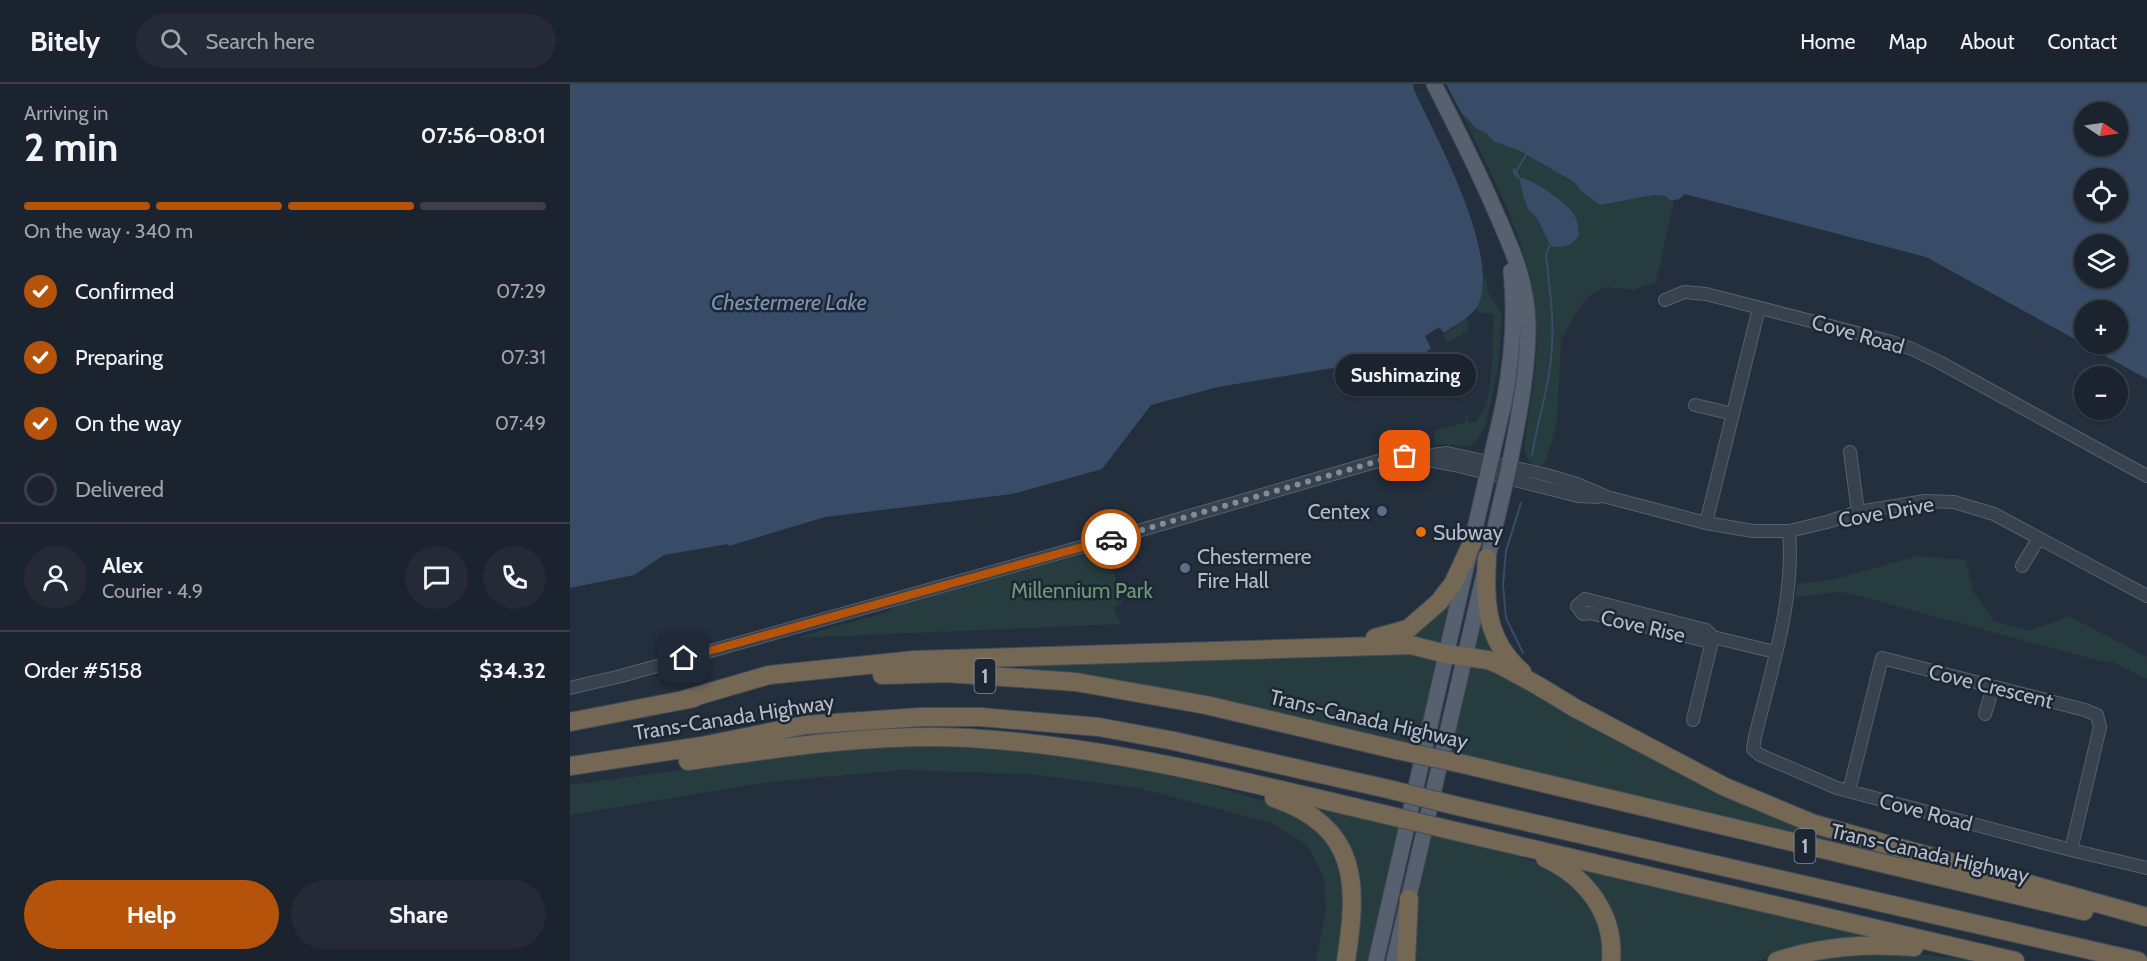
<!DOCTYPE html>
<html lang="en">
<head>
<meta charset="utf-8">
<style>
  :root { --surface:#1b232e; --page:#242b36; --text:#f1f3f6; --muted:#a0a4aa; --line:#39404a; --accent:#b45309 }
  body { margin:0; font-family:Cabin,sans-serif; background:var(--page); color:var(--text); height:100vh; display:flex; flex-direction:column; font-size:22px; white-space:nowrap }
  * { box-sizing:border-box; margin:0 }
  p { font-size:20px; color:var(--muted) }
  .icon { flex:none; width:33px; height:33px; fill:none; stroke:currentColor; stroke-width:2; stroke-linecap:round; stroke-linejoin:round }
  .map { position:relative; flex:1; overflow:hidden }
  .details { display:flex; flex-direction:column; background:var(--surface); width:570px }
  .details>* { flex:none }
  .needle { width:39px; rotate:103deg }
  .tools { position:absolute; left:1504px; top:18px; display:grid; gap:12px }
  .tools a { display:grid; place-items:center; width:54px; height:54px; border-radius:50%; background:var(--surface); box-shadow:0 2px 4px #0004,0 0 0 2px var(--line); font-size:30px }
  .pin { position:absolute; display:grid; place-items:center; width:51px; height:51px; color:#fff; margin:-26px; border-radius:12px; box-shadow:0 3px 9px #0006 }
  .courier { position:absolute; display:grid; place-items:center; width:60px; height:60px; margin:-30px; border:4px solid #b45309; border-radius:50%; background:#fff; color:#222; box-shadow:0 2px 8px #0007 }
  .bubble { position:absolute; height:42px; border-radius:21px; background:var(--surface); box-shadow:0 2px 4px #0004,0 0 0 2px var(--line); font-size:20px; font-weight:800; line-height:42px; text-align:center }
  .head em { font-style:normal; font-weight:800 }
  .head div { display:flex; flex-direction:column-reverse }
  .head { display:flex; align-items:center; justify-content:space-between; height:102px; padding:0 24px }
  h1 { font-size:39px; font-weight:800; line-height:45px }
  .bar { display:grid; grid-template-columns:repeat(4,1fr); gap:9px 6px; align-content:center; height:72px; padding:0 24px }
  .bar i { height:8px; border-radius:4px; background:var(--line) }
  .bar .on { background:var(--accent) }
  .bar p { grid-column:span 4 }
  .line { display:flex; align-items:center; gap:15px; padding:0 24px; border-top:2px solid var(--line) }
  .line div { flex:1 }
  .round { display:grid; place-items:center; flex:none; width:63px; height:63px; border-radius:32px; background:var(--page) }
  ol { padding:0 24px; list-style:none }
  li { display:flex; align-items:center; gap:18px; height:66px }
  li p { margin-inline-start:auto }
  li .icon { padding:6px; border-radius:50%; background:var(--accent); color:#fff; stroke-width:4 }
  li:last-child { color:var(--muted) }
  li i { width:33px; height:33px; border:3px solid var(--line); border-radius:50% }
  .action { display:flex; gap:12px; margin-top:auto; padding:12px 24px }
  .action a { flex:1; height:69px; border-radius:36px; background:var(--accent); color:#fff; font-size:24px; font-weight:800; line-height:69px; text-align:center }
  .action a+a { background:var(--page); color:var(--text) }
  header { display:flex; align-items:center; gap:36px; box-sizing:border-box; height:84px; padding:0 30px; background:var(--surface); border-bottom:2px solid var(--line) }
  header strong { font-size:28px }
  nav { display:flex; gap:33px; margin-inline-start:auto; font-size:21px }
  .search { width:420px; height:54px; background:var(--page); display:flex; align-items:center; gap:15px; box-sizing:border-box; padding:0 21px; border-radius:33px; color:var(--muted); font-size:22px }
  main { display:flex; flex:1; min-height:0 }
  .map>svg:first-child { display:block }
  .green { fill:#263c3f }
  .water { fill:#394c67; fill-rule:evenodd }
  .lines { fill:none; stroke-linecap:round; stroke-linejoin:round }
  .stream { stroke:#394c67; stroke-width:2 }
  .minor-casing { stroke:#565f6c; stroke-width:14 }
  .major-casing { stroke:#414a57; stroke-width:17 }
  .highway-casing { stroke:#434c59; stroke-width:20 }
  .minor { stroke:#38414e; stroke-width:12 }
  .major { stroke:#56606e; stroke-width:15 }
  .highway { stroke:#746855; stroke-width:18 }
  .highway-bridge-casing { stroke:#434c59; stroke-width:20; stroke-linecap:butt }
  .highway-bridge { stroke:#746855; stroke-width:18 }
  .done { stroke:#828b98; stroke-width:6; stroke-dasharray:0 10.8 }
  .route { stroke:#b45309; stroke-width:8 }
  .service-dot { fill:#5c6f8a; stroke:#1d2633; stroke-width:2 }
  .food-dot { fill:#e8710a; stroke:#1d2633; stroke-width:2 }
  .labels { text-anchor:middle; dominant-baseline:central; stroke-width:5; stroke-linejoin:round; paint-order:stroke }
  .shield { fill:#1d2633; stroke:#878f9c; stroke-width:1.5 }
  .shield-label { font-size:20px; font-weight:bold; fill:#b4bcc9 }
  .street-label { font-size:21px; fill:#b4bcc9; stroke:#1d2633 }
  .poi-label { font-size:21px; fill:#b4bcc9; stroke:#1d2633; text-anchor:start }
  .park-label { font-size:21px; fill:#6b9a76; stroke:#1d2633 }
  .water-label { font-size:22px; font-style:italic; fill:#7c92b1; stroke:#1d2633 }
</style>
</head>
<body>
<header>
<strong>Bitely</strong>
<div class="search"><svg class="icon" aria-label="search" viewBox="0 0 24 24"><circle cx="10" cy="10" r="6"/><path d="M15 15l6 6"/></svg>Search here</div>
<nav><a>Home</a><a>Map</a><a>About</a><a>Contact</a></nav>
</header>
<main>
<section class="details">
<div class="head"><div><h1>2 min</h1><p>Arriving in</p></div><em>07:56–08:01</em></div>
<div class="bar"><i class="on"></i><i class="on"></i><i class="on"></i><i></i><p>On the way · 340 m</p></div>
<ol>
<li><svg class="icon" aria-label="check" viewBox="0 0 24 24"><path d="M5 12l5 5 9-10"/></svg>Confirmed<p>07:29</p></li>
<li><svg class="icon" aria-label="check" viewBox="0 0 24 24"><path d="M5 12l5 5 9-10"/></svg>Preparing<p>07:31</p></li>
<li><svg class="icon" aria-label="check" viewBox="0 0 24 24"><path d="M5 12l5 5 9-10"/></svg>On the way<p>07:49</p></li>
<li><i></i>Delivered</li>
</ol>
<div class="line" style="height:108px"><a class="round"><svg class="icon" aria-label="person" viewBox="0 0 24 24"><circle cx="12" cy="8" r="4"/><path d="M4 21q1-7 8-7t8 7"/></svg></a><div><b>Alex</b><p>Courier · 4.9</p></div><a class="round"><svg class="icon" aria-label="chat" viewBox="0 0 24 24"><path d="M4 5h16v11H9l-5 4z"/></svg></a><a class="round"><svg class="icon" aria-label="phone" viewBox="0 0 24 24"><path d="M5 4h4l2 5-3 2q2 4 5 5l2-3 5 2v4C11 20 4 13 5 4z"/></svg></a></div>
<div class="line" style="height:78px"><div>Order #5158</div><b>$34.32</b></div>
<div class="action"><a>Help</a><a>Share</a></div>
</section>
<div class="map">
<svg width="1577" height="877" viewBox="0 0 1577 877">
  <rect width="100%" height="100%" fill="#242f3e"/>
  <!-- green -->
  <path class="green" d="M 891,28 L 907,45 L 917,50 L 923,57 L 950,67 L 1004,98 L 1011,107 L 1030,121 L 1084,111 L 1096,112 L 1100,117 L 1104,117 L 1086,198 L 1063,206 L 1037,203 L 1025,208 L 1015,216 L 1007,227 L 991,256 L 987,336 L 982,358 L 975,378 L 968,384 C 959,378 956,374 954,364 C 958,334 964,304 966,274 C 972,178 931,111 891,28 Z
    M 915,190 L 918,208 L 932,230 L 928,283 L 915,344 L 905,358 L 898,362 L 865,360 L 864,347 L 895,338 L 896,332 L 898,332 L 898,338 L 907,338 C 908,332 912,330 914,326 C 924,303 922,255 924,230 L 909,229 L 905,224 L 908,221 Z
    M 896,235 L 899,240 L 897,248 L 877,258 L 873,251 Z
    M 861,270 L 864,271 L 870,285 L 853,291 L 858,310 L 851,312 L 839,281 L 822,283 L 822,281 L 855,275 Z
    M 537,464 L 552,519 L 543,524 L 551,540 L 225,554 L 321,527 L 327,521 Z
    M 1347,472 L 1396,476 L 1403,507 L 1424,537 L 1460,547 L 1499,532 L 1577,573 L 1577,595 L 1543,578 L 1530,577 L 1278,509 L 1267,508 L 1226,513 L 1227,500 L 1262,496 Z
    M 879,519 L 870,559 L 834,552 Z
    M 912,529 L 931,573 L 903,567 Z
    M 847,567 L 867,576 L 848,661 L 647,615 L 552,596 L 454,586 L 451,582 L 454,580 Z
    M 911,580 L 1193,730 L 1296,763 L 1293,765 L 880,669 L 900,581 Z
    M 347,661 L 492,670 L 617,694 L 714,723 L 751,751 L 772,783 L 778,822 L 769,877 L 746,877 L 756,826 L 754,794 L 738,762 L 702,739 L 568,704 L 460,690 L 332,686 L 198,698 L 0,731 L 0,701 L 244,668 Z
    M 742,722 L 830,741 L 799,877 L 783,877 C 792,829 797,780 763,740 C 758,733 749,729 742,722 Z
    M 862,748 C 907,760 990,775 1017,815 C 1030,834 1034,855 1034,877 L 842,877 L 845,831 Z
    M 1008,785 L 1309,851 L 1202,872 L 1188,877 L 1048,877 Z
    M 1275,868 L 1331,868 L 1407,877 L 1234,877 Z"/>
  <!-- water -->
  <path class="water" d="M 0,0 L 843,0 L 844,6 C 867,56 929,167 909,219 C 904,232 885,241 874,249 L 869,243 L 855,252 L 861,264 C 852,274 823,280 811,276 L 648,303 L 581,321 L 532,385 L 442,410 L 255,433 L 159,462 L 158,460 L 94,471 L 64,491 L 0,504 Z
    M 876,0 L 1577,0 L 1577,295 L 1356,173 L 1115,110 L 1109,115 L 1100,117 L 1096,112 L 1084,111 L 1030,121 L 1011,107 L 1004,98 L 950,67 L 923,57 L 917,50 L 907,45 L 891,28 ZM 1515,28 L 1548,28 L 1548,62 L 1515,62 ZM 1515,94 L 1548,94 L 1548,128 L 1515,128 ZM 1548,160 L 1548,194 L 1515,194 L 1515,160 ZM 1515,226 L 1548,226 L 1548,260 L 1515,260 Z
    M 944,84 L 947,86 L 950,94 C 963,95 999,120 1005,132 C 1008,137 1008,145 1009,151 C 1002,162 996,163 983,163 C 973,154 972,134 959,127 L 953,112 L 950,96 L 945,92 L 942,86 Z"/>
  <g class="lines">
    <!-- stream -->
    <path class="stream" d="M 947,86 L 956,71
      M 962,371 C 967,339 978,308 981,275 C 985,241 980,205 976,171 L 980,161
      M 951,419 L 936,467 L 933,501 L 936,534 L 953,569"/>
    <defs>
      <path id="minor" d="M 1095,216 L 1114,208 L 1136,210 L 1322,258 L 1342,265 L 1369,278 L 1577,392
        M 1125,321 L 1163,330
        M 1280,368 L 1288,428
        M 855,372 L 863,377 L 885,381 L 1008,412 L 1028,413
        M 1136,439 L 1189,224
        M 1219,447 C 1225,517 1201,586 1185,653 L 1183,665 L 1190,671 L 1267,704 L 1501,766 L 1577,784
        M 1452,482 L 1469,454
        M 1143,553 L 1136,557 L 1020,529 L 1013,530 L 1007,522 L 1015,515 L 1136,546 L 1143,553 L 1205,568
        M 0,604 L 51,592 L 561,449 L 822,373 L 855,372 L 877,369 L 977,391 L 1007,400 L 1037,413 L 1136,439 L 1183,447 L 1219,447 L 1257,438 L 1288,428 L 1355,417 L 1384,418 L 1424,430 L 1577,512
        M 1415,630 L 1423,603
        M 1123,636 L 1143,553
        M 1279,707 L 1312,574 L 1515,626 L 1527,631 L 1530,643 L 1501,766"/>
      <path id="major" d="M 806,877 L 934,318 C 942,275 946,231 941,187
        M 824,877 L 939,383 C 948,336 958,289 958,242 C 957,196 942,165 924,124 C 906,82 885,41 864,0"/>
      <path id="highway" d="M 917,474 C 914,518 916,557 952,588
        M 805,554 L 838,545 L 869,518 L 883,500 L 902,459
        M 312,591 L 376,589 L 506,598 L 636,621 L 827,666
        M 113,616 L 199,591 L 345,576 L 841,561 L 876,570 L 918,576 L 930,581 L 967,601 L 1005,624 L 1155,703 L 1244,740 L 1577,833
        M 0,638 L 124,614
        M 118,677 C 209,664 305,649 398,654 C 539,662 676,698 813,730
        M 893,680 L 1514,827
        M 0,682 L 132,662 L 235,641 L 351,633 L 410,633 L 529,643 L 604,657 L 818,705
        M 704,714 C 789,743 788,800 776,877
        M 883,721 L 1568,877
        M 876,745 L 1445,877
        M 975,774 C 1016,793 1045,830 1041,877
        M 836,877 L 839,815
        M 1207,877 C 1252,862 1298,859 1344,863"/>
    </defs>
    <!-- minor casing -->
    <use href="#minor" class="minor-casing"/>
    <!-- major casing -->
    <use href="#major" class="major-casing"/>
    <!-- highway casing -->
    <use href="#highway" class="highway-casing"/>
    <!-- minor -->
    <use href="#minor" class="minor"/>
    <!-- major -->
    <use href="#major" class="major"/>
    <!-- highway -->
    <use href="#highway" class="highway"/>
    <defs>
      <path id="highway-bridge" d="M 827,666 L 893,680
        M 818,705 L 883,721
        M 813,730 L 876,745"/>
    </defs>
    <!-- highway-bridge casing -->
    <use href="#highway-bridge" class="highway-bridge-casing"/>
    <!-- highway-bridge -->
    <use href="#highway-bridge" class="highway-bridge"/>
  </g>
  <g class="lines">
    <!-- done -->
    <path class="done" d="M 541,455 L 822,373 L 835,372"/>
    <!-- route -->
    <path class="route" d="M 114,574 L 541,455"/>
  </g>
  <!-- markers -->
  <g class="service-dot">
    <circle cx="812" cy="427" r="6"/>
    <circle cx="615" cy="484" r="6"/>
  </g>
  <circle class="food-dot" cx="851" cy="448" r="6"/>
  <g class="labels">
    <!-- shield labels -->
    <g class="shield">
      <rect x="404.5" y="575" width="21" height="34" rx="4.5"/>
      <rect x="1224.5" y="745" width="21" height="34" rx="4.5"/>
    </g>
    <g class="shield-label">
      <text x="415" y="592">1</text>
      <text x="1235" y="762">1</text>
    </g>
    <!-- street labels -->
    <g class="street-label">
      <text transform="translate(1288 250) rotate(16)">Cove Road</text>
      <text transform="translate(1316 428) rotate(-10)">Cove Drive</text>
      <text transform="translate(1073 542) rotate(13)">Cove Rise</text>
      <text transform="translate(1421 602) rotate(14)">Cove Crescent</text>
      <text transform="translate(164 633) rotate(-9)">Trans-Canada Highway</text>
      <text transform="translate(799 635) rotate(13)">Trans-Canada Highway</text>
      <text transform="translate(1356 728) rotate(15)">Cove Road</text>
      <text transform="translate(1360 769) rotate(13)">Trans-Canada Highway</text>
    </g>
    <!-- poi labels -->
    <g class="poi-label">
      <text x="800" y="427" text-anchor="end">Centex</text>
      <text x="863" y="448">Subway</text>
      <text x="627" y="472">Chestermere<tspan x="627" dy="24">Fire Hall</tspan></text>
    </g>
    <!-- park labels -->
    <g class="park-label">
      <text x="512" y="506">Millennium Park</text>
    </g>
    <!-- water labels -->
    <g class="water-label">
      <text x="219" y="218">Chestermere Lake</text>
    </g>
  </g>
</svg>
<div class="tools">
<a><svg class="needle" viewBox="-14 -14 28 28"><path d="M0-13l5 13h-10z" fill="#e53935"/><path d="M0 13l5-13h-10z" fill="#a0a4aa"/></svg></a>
<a><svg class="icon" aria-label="locate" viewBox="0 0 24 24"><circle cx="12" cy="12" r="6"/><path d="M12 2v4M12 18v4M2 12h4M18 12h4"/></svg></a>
<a><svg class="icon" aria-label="layers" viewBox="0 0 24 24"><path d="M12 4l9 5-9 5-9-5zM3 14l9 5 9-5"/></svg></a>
<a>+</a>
<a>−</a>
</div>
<div class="pin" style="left:835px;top:372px;background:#ea580c"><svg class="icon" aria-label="bag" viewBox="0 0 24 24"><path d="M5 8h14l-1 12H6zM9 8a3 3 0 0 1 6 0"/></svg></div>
<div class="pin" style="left:114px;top:574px;background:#1f2937"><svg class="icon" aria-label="home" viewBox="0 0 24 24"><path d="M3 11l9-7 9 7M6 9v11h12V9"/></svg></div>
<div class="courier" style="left:541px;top:455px"><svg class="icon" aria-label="car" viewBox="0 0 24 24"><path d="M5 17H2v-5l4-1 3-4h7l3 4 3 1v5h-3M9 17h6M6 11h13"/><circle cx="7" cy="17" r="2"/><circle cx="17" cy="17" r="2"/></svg></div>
<div class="bubble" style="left:765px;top:270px;width:141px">Sushimazing</div>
</div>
</main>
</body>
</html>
